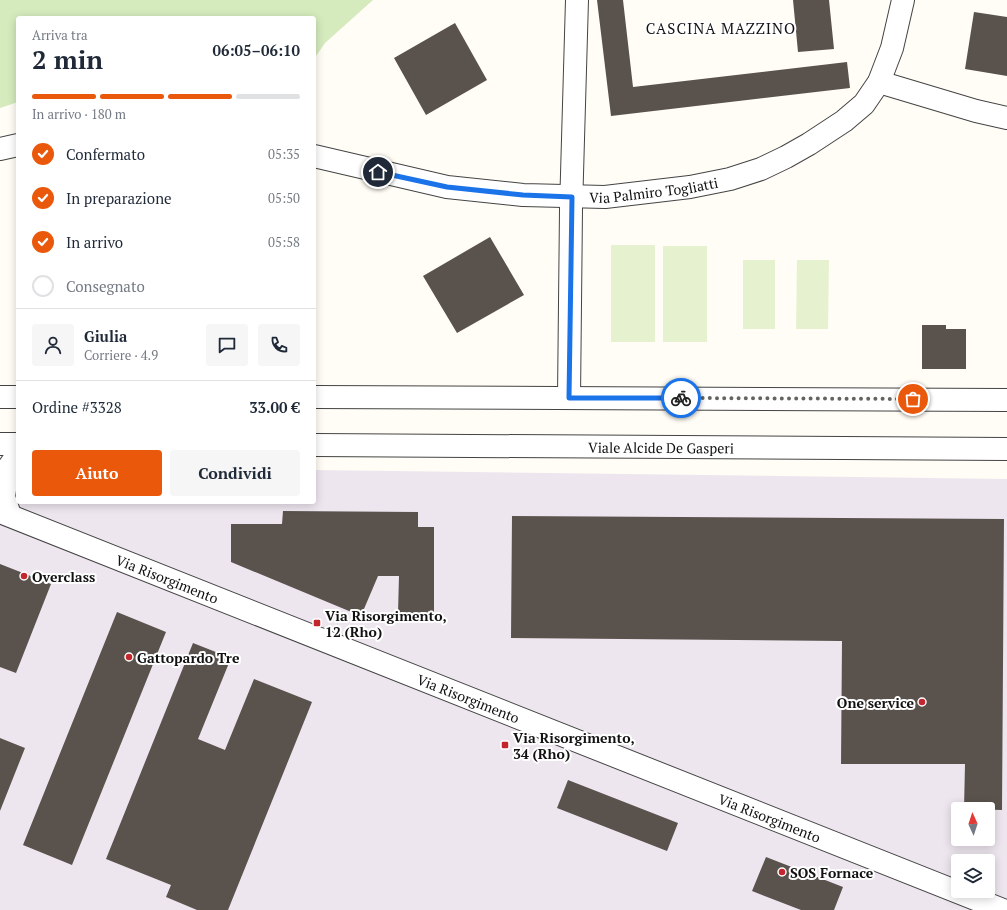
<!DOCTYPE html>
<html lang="it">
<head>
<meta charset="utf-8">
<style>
  :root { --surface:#fff; --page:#f6f6f7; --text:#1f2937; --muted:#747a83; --line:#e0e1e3; --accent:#ea580c }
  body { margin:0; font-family:"PT Serif",serif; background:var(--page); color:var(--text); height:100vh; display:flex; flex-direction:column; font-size:15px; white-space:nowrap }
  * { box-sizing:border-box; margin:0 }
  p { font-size:13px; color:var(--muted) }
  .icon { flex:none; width:22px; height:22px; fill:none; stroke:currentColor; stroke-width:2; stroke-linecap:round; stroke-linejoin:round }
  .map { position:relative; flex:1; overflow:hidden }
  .drawer { position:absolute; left:16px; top:16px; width:300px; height:488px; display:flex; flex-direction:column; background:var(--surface); border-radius:4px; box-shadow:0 2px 10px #0003 }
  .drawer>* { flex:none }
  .needle { width:26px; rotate:357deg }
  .fabs { position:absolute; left:951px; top:802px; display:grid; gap:8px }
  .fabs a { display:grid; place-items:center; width:44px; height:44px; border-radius:4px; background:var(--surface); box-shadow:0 2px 10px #0003; font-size:20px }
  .pin { position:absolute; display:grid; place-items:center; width:34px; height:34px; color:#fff; margin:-17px; border:2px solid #fff; border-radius:50%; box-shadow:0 1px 4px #0007 }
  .courier { position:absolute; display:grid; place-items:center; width:40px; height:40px; margin:-20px; border:3px solid #1a73e8; border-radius:50%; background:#fff; color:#222; box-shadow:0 1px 5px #0007 }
  .overview em { font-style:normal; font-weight:800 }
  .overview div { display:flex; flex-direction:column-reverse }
  .overview { display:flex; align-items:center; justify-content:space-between; height:68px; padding:0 16px }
  h1 { font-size:26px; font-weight:800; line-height:30px }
  .bar { display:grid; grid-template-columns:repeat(4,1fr); gap:6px 4px; align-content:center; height:48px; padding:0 16px }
  .bar i { height:5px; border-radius:3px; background:var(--line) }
  .bar .active { background:var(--accent) }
  .bar p { grid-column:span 4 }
  .line { display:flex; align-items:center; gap:10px; padding:0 16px; border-top:1px solid var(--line) }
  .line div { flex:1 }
  .round { display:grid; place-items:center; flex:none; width:42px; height:42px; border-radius:4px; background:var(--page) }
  ol { padding:0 16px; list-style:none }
  li { display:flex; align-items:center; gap:12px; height:44px }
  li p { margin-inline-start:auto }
  li .icon { padding:4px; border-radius:50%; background:var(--accent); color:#fff; stroke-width:4 }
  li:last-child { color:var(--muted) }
  li i { width:22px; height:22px; border:2px solid var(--line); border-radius:50% }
  .cta { display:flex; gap:8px; margin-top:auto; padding:8px 16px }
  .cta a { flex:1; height:46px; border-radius:4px; background:var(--accent); color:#fff; font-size:16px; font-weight:800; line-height:46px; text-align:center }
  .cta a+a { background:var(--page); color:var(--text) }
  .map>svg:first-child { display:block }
  .industrial { fill:#eee6ef; fill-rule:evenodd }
  .green { fill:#d5ebbd }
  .pitch { fill:#e6f2cf }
  .building { fill:#5a524d }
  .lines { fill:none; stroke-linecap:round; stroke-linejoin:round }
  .minor-casing { stroke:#444; stroke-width:24 }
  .minor { stroke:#fff; stroke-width:22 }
  .done { stroke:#646461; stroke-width:4; stroke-dasharray:0 7.2 }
  .route { stroke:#1a73e8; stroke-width:5 }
  .poi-dot { fill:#c4262e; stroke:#fff; stroke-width:1.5 }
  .labels { text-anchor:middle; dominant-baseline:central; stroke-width:4; stroke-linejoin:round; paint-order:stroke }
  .street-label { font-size:14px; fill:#111; stroke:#fff }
  .poi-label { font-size:14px; font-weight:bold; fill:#111; stroke:#fff; text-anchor:start }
  .neighbourhood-label { font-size:15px; letter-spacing:1px; fill:#111; stroke:#fff }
</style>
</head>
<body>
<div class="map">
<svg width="1007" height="910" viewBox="0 0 1007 910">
  <rect width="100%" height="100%" fill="#fffdf5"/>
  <!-- industrial -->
  <path class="industrial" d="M 314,470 L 1007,479 L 1007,910 L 0,910 L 0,479 L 18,476 L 18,502 L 314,502 ZM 958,809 L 988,809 L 988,839 L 958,839 ZM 958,861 L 988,861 L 988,891 L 958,891 Z"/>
  <!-- green -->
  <path class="green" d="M 0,0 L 373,0 L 325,43 L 314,59 L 314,18 L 18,18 L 18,102 L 0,108 Z"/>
  <!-- pitch -->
  <path class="pitch" d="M 611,245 L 655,245 L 655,342 L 611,342 Z
    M 663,246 L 707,246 L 707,342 L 663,342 Z
    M 743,260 L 775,260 L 775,329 L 743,329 Z
    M 797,260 L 829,260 L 828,329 L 796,329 Z"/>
  <!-- building -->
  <path class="building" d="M 597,0 L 623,0 L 633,87 L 847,62 L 850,88 L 611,116 Z
    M 793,0 L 829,0 L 834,49 L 798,52 Z
    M 974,12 L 1007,17 L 1007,76 L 965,69 Z
    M 455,23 L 487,80 L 426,115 L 394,58 Z
    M 490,237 L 524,295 L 457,333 L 423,276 Z
    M 922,325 L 946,325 L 946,329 L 966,329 L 966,369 L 922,369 Z
    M 283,511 L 418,512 L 418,527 L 434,527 L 434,614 L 398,613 L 399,576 L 378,576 L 361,616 L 231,562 L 231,524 L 282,524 Z
    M 512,516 L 1004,519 L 1002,810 L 964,809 L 965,764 L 841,764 L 842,641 L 511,638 Z
    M 0,564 L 51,584 L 16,673 L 0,667 Z
    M 117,612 L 166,632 L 72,865 L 23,845 Z
    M 193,643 L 231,658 L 198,739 L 225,750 L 254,679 L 312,702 L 228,910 L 197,910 L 166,897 L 171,885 L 106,859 Z
    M 0,738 L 25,748 L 0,811 Z
    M 568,780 L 678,823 L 667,851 L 557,808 Z
    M 766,857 L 843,887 L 834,910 L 801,910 L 752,891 Z"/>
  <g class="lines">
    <defs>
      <g id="minor">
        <path d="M 879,82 L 976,111 L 1007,118"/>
        <path d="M 0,149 L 18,145"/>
        <path id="s1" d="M 314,156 L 447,187 L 523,195 L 605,197 L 690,187 L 730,179 L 761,169 L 786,157 L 809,144 L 844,121 L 864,104 L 879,82 L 892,48 L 903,0"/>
        <path d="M 0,397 L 18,397"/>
        <path d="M 314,397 L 1007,400"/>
        <path d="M 569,398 L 571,209 L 577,0"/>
        <path d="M 0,444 L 18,444"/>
        <path id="s2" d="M 314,445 L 1007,449"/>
        <path id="s3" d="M 0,512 L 1003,910"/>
        <path d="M 10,515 L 4,497 L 8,468 L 18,454"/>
      </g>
    </defs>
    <!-- minor casing -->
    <use href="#minor" class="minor-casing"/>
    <!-- minor -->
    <use href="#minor" class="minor"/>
  </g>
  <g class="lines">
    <!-- done -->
    <path class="done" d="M 681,398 L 913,399"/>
    <!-- route -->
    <path class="route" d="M 378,172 L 447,187 L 523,195 L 572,197 L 569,398 L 681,398"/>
  </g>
  <!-- markers -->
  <g class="poi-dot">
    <circle cx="24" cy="576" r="4"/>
    <rect x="313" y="619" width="8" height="8" rx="2"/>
    <circle cx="129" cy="657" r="4"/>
    <circle cx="922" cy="702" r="4"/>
    <rect x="501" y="741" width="8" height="8" rx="2"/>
    <circle cx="782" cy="872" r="4"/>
  </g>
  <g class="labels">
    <!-- street labels -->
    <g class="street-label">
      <text stroke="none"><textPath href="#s1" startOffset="344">Via Palmiro Togliatti</textPath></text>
      <text stroke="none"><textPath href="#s2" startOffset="347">Viale Alcide De Gasperi</textPath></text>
      <text stroke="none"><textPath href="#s3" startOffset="180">Via Risorgimento</textPath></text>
      <text stroke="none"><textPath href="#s3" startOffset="504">Via Risorgimento</textPath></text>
      <text stroke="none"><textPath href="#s3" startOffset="828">Via Risorgimento</textPath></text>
    </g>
    <!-- poi labels -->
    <g class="poi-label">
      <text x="32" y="576">Overclass</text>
      <text x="325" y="615">Via Risorgimento,<tspan x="325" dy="16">12 (Rho)</tspan></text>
      <text x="137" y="657">Gattopardo Tre</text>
      <text x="914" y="702" text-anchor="end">One service</text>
      <text x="513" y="737">Via Risorgimento,<tspan x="513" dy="16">34 (Rho)</tspan></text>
      <text x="790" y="872">SOS Fornace</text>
    </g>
    <!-- neighbourhood labels -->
    <g class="neighbourhood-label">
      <text x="721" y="28">CASCINA MAZZINO</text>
    </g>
  </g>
</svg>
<div class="fabs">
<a><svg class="needle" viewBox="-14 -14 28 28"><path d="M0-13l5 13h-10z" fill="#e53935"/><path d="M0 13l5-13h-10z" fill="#747a83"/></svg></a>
<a><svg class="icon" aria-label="layers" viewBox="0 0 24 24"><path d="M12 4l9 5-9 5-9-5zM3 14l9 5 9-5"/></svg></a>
</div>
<div class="pin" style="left:913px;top:399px;background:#ea580c"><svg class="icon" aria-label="bag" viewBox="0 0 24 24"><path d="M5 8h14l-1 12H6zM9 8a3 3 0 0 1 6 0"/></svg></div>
<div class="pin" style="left:378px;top:172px;background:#1f2937"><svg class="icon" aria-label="home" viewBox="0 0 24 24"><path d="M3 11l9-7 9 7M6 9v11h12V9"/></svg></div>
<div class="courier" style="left:681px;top:398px"><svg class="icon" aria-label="bike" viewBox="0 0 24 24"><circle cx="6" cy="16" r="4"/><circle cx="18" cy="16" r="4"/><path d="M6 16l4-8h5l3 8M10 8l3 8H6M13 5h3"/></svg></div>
<section class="drawer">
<div class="overview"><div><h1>2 min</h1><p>Arriva tra</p></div><em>06:05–06:10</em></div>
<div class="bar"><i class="active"></i><i class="active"></i><i class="active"></i><i></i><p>In arrivo · 180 m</p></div>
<ol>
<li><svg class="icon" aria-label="check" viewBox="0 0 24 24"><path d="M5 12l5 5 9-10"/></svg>Confermato<p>05:35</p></li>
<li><svg class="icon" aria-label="check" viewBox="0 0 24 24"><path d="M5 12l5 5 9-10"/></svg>In preparazione<p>05:50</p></li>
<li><svg class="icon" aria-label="check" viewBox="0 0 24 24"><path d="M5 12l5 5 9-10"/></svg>In arrivo<p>05:58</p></li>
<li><i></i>Consegnato</li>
</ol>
<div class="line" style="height:72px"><a class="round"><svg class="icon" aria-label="person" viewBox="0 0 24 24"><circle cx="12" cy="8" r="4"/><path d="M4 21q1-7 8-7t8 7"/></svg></a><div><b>Giulia</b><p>Corriere · 4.9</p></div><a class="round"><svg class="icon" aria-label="chat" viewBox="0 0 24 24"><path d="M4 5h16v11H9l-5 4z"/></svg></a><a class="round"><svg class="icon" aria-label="phone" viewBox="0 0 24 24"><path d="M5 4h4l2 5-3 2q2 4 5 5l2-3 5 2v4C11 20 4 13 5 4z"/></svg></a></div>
<div class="line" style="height:52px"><div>Ordine #3328</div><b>33.00 €</b></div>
<div class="cta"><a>Aiuto</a><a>Condividi</a></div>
</section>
</div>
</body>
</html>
